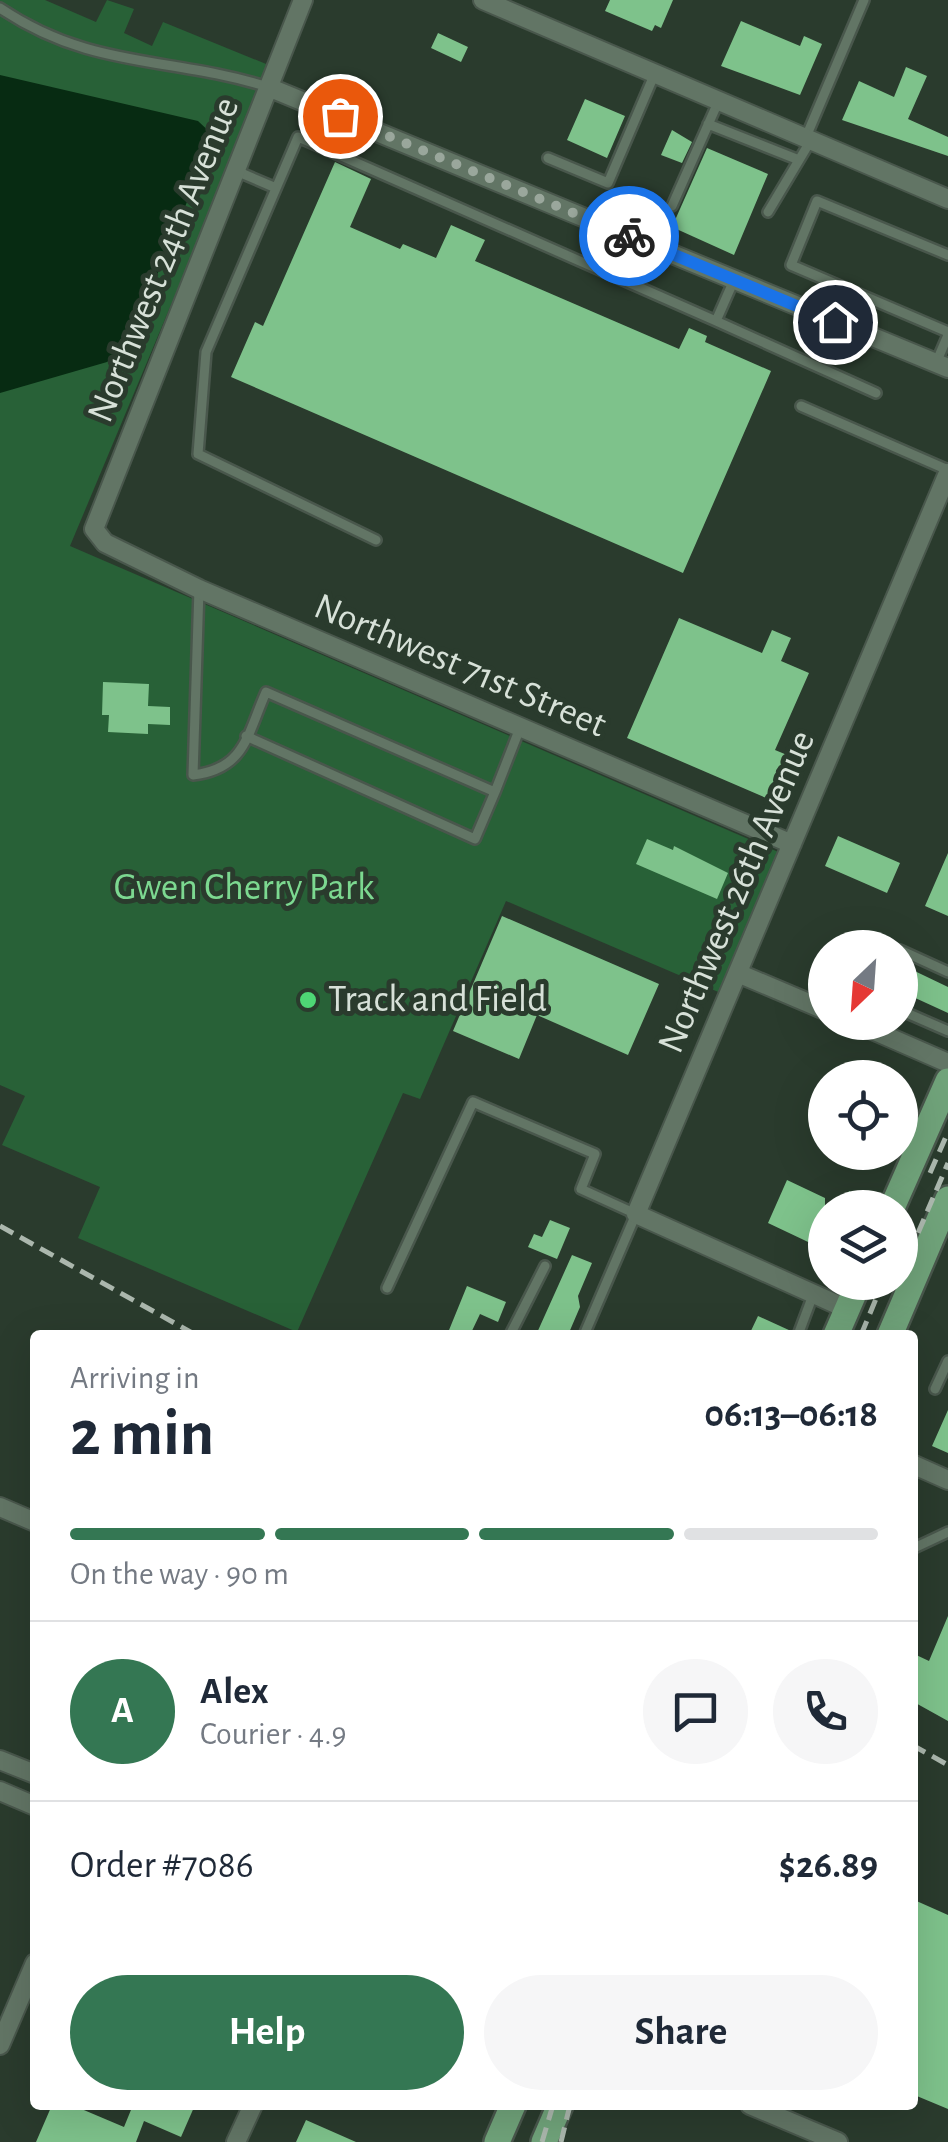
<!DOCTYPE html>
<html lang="en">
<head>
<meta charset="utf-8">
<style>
  :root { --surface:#fff; --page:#f6f6f7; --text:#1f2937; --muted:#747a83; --line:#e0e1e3; --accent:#347753 }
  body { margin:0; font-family:"Alegreya Sans",sans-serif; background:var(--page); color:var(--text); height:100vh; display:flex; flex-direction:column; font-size:38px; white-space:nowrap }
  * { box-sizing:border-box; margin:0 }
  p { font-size:32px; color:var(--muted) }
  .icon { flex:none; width:55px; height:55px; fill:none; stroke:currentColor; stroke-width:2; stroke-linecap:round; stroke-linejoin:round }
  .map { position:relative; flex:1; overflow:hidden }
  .drawer { position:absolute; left:30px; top:1330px; width:888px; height:780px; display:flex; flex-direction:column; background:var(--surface); border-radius:10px; box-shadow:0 10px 40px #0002 }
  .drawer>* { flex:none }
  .needle { width:65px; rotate:205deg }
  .tools { position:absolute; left:808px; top:930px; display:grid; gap:20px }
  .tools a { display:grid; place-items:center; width:110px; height:110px; border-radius:50%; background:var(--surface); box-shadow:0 10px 40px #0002; font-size:50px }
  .pin { position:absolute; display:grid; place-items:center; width:85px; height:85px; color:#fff; margin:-42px; border:5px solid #fff; border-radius:50%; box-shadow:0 2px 10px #0007 }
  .courier { position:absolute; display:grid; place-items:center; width:100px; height:100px; margin:-50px; border:8px solid #1a73e8; border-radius:50%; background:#fff; color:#222; box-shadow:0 2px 12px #0007 }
  .summary em { font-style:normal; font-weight:700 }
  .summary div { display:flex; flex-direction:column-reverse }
  .summary { display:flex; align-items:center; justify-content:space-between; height:170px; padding:0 40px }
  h1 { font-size:65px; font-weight:700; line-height:75px }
  .bar { display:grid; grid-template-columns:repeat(4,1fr); gap:15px 10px; align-content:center; height:120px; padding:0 40px }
  .bar i { height:12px; border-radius:8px; background:var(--line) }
  .bar .selected { background:var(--accent) }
  .bar p { grid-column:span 4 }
  .line { display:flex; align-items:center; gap:25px; padding:0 40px; border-top:2px solid var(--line) }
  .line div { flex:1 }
  .round { display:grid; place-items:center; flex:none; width:105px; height:105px; border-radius:52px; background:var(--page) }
  .action { display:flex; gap:20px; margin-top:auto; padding:20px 40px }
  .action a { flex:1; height:115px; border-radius:60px; background:var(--accent); color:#fff; font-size:40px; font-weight:700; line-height:115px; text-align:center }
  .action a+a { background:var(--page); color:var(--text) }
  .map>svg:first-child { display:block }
  .green { fill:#286137 }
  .water { fill:#072b12 }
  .building { fill:#7ec28b }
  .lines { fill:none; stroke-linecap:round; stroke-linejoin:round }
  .service-casing { stroke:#49574c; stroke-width:14 }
  .minor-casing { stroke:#49574c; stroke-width:22 }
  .primary-casing { stroke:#49574c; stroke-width:30 }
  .service { stroke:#627565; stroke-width:9 }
  .minor { stroke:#627565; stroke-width:18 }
  .primary { stroke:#70a37a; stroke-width:25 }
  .rail { stroke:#abb7ad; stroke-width:5; stroke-dasharray:15 8; stroke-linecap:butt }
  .done { stroke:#9aa79c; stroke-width:10; stroke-dasharray:0 18 }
  .route { stroke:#1a73e8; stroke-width:12 }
  .poi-dot { fill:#4ed675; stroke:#2a3b2d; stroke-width:4 }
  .labels { text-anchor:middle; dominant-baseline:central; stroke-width:10; stroke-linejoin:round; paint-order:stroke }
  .street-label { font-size:38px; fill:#d7e1d8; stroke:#2a3b2d }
  .park-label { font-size:38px; fill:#7cd890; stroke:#2a3b2d }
  .poi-label { font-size:38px; fill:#d7e1d8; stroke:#2a3b2d; text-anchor:start }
</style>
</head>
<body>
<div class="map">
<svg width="948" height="2142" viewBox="0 0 948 2142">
  <rect width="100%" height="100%" fill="#2a3b2d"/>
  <!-- green -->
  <path class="green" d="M 0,0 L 45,0 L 96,22 L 107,0 L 134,9 L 124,33 L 152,46 L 163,22 L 271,66 L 70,546 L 783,854 L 723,994 L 506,901 L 420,1099 L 403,1093 L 297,1332 L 78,1238 L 100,1187 L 2,1145 L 25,1096 L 0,1085 Z"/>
  <!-- water -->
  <path class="water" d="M 0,75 L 198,121 L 214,136 L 128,346 L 107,362 L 0,393 Z"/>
  <!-- building -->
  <path class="building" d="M 610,0 L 673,0 L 661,28 L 655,25 L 652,31 L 605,11 Z
    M 741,21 L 800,46 L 804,36 L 822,44 L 800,95 L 721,66 Z
    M 438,33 L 468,47 L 461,62 L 431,48 Z
    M 906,67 L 927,76 L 908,119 L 948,137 L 948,156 L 842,120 L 859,81 L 894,97 Z
    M 585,99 L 625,116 L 607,158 L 567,140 Z
    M 672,130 L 692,142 L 682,163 L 661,155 Z
    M 707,148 L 768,174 L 734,255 L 672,227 Z
    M 335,162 L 371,179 L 350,227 L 400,249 L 403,244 L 436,258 L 451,225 L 485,240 L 475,261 L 679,349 L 689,328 L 707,336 L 705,342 L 771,371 L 683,573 L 231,377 L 255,322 L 263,326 Z
    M 679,618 L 762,653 L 772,630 L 791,638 L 781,661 L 809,673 L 775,750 L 792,757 L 773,801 L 627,738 Z
    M 103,682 L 149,684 L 148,706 L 170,707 L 170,725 L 148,724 L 148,734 L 108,732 L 109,715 L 102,715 Z
    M 838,836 L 900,863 L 887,893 L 825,866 Z
    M 647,839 L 673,850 L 674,846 L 728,873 L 717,899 L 636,864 Z
    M 948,853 L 948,916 L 925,906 Z
    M 502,916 L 659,984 L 628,1055 L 537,1015 L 519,1059 L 453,1031 Z
    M 900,964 L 948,987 L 948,1013 L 900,991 Z
    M 787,1180 L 825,1198 L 825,1250 L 768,1223 Z
    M 849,1191 L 877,1204 L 876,1208 L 842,1208 Z
    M 550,1220 L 570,1228 L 557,1259 L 528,1247 L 534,1234 L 542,1237 Z
    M 572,1255 L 592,1263 L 578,1296 L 580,1307 L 568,1335 L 536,1335 Z
    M 467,1286 L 506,1302 L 498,1322 L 480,1314 L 470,1335 L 447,1335 Z
    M 758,1316 L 791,1331 L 790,1335 L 749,1335 Z
    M 948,1410 L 948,1453 L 932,1446 Z
    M 948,1616 L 948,1721 L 912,1701 L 912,1653 L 929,1661 Z
    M 912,1899 L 948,1915 L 948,2109 L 912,2094 Z
    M 52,2105 L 72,2105 L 124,2127 L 133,2105 L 195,2105 L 181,2137 L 144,2121 L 136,2142 L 36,2142 Z
    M 306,2120 L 356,2142 L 296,2142 Z"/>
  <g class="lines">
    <defs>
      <path id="service" d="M 0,8 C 92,70 170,56 268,87
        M 708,124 L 799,160
        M 806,137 L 864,0
        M 548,158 L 608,183 L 655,73
        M 234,170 L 276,188
        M 672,206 L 719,100
        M 768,212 L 811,140
        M 948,255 L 817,201 L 791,265 L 948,332
        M 734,280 L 716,321 L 876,393
        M 936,363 L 948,335
        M 801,406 L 948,470
        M 376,540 L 198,454 L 206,352 L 298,137 L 716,321
        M 199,589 L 193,775 C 245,769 247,735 266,692 L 495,792 L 520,728
        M 246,736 L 475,839 L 495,792
        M 900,950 L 948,972
        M 900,1010 L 948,1031
        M 387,1288 L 473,1102 L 595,1154 L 581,1189 L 636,1214 L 584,1335
        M 510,1335 L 545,1266
        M 798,1335 L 813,1295
        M 935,1389 L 948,1361
        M 912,1549 L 948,1532"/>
      <path id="minor" d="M 303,0 L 94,529 L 105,543 L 199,589 L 792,844
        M 483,0 L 948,199
        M 268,87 L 948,368
        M 740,974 L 825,1010
        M 854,1022 L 948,1063
        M 847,1309 L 636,1214 L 948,473
        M 912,1464 L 948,1480
        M 0,1507 L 35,1522
        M 0,1760 L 35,1774
        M 0,1791 L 35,1806
        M 0,2045 L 35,1963
        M 750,2105 L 838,2142
        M 236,2142 L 253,2105"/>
      <path id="primary" d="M 892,1208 L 948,1081
        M 836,1335 L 859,1282
        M 890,1335 L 948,1199
        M 497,2142 L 513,2105
        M 544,2142 L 560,2105"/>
    </defs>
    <!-- service casing -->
    <use href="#service" class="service-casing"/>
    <!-- minor casing -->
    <use href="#minor" class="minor-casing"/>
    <!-- primary casing -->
    <use href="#primary" class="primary-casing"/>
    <!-- service -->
    <use href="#service" class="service"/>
    <!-- minor -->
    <use href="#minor" class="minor"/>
    <!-- primary -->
    <use href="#primary" class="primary"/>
    <!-- rail -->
    <path class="rail" d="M 930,1173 L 948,1132
      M 0,1226 L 196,1335
      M 900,1275 L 948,1163
      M 861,1335 L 883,1282
      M 912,1745 L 948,1765
      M 542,2142 L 553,2105
      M 561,2142 L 570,2105"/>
  </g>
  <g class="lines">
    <!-- done -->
    <path class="done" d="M 340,116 L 629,236"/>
    <!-- route -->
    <path class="route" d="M 629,236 L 835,322"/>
  </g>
  <!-- markers -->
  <circle class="poi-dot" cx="308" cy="1000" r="10"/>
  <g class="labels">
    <!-- street labels -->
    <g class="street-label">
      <text transform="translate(164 260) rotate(-68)">Northwest 24th Avenue</text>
      <text transform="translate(460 666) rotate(23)">Northwest 71st Street</text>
      <text transform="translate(737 892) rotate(-67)">Northwest 26th Avenue</text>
    </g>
    <!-- park labels -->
    <g class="park-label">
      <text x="244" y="888">Gwen Cherry Park</text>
    </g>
    <!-- poi labels -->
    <g class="poi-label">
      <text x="328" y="1000">Track and Field</text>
    </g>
  </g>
</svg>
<div class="tools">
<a><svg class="needle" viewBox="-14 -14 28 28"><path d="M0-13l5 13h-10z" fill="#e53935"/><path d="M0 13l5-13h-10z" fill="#747a83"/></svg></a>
<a><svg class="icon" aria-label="locate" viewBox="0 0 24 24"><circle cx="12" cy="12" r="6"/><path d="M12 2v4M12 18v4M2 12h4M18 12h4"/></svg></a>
<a><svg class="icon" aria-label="layers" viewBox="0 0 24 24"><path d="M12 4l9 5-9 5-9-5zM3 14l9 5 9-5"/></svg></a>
</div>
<div class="pin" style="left:340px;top:116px;background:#ea580c"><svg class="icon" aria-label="bag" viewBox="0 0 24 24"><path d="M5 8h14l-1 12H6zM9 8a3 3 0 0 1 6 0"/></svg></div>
<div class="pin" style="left:835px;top:322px;background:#1f2937"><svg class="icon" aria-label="home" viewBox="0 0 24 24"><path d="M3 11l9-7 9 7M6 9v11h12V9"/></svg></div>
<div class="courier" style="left:629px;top:236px"><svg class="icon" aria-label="bike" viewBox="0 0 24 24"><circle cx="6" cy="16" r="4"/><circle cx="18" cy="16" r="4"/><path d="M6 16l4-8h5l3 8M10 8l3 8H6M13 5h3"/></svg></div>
<section class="drawer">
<div class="summary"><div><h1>2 min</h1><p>Arriving in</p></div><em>06:13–06:18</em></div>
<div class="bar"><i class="selected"></i><i class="selected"></i><i class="selected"></i><i></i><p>On the way · 90 m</p></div>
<div class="line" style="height:180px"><b class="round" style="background:var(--accent);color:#fff">A</b><div><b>Alex</b><p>Courier · 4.9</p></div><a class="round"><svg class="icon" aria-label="chat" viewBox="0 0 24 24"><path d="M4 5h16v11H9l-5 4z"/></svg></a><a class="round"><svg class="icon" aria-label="phone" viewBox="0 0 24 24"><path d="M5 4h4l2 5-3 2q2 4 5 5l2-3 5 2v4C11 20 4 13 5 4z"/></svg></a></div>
<div class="line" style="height:130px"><div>Order #7086</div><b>$26.89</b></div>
<div class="action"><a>Help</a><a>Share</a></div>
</section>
</div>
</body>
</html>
